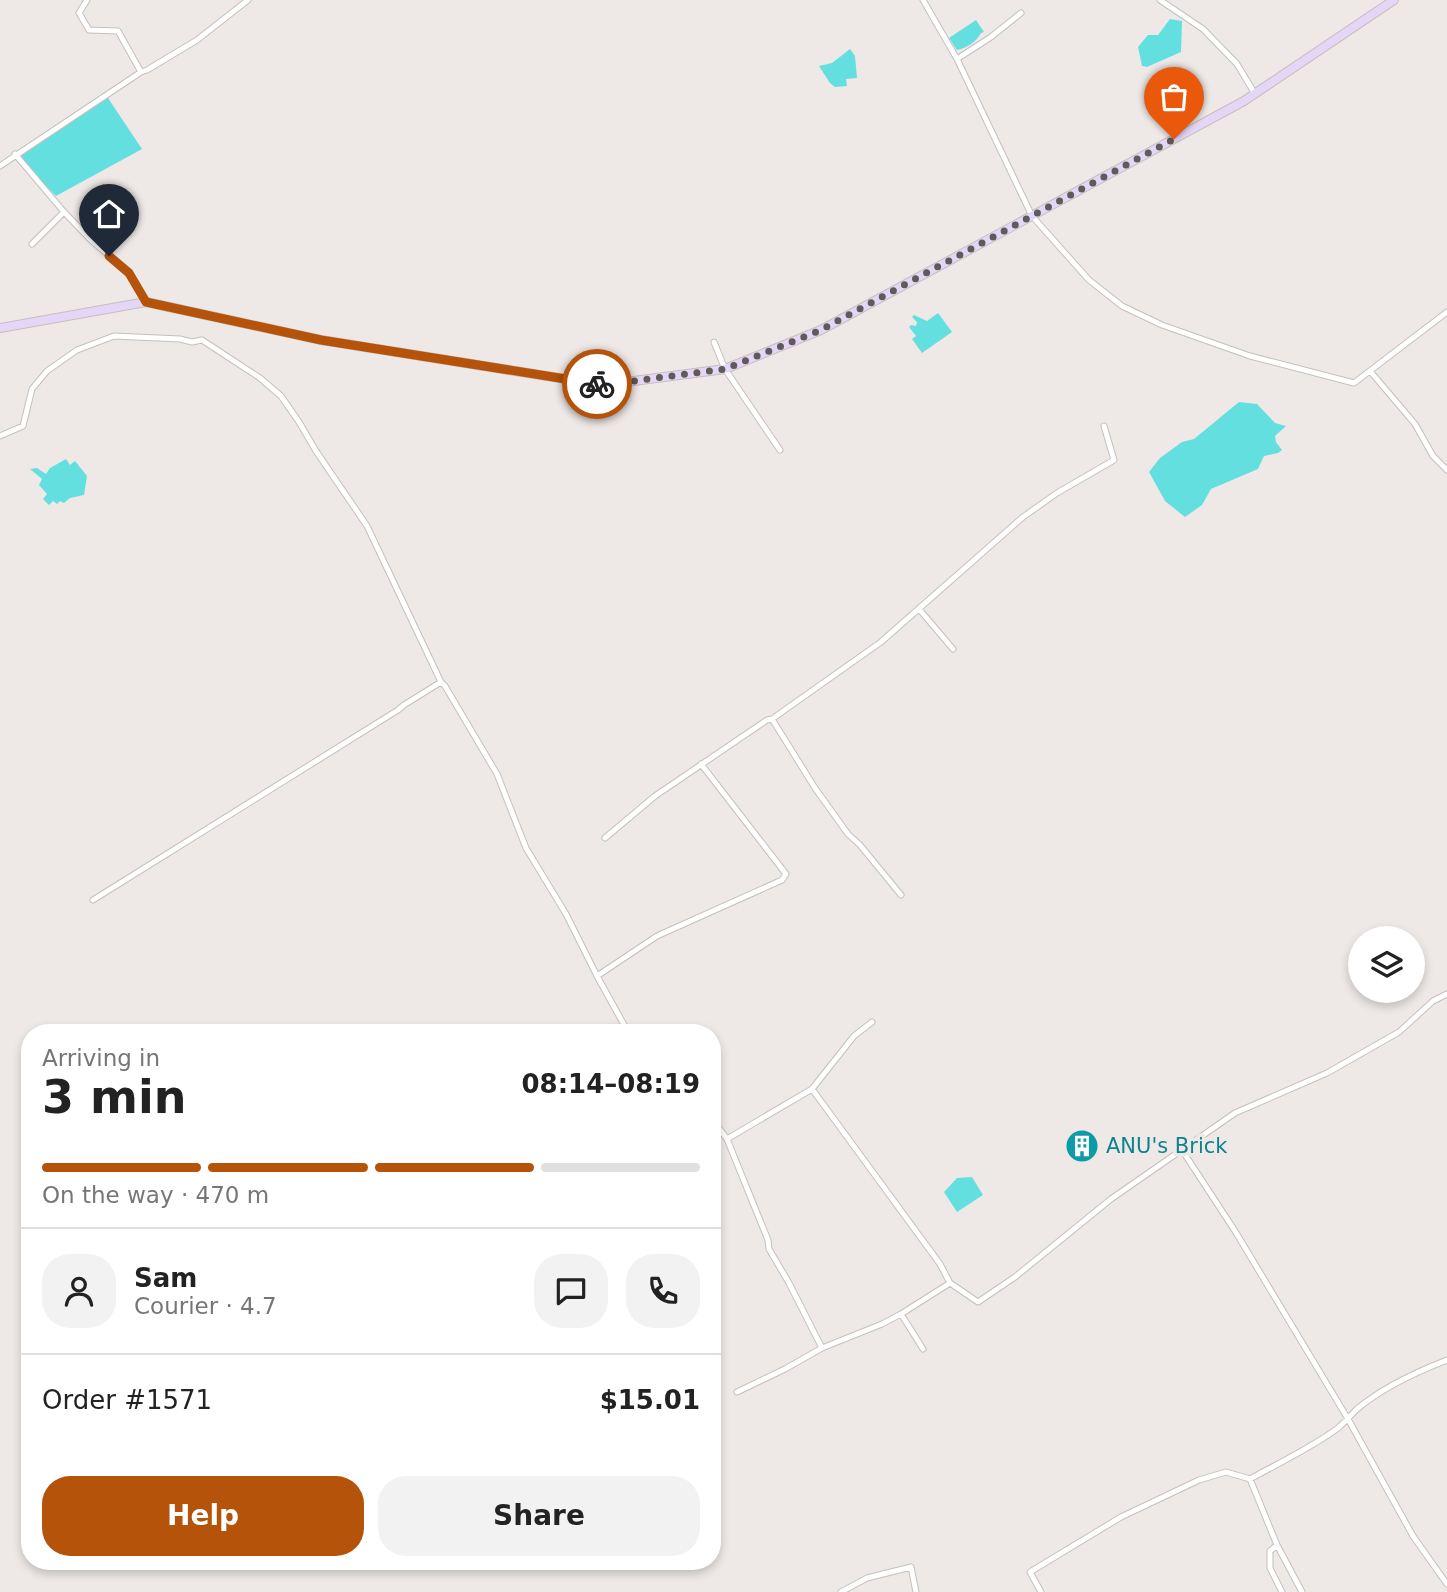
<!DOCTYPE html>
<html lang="en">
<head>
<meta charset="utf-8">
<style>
  :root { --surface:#fff; --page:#f2f2f2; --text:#222; --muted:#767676; --line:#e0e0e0; --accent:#b45309 }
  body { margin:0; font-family:"DejaVu Sans",sans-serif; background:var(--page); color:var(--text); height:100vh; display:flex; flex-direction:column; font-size:26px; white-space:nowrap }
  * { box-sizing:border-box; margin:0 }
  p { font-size:23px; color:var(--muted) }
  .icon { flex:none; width:38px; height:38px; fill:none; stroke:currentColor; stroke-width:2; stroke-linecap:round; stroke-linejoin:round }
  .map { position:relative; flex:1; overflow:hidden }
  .drawer { position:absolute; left:21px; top:1024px; width:700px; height:546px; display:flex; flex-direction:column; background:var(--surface); border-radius:28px; box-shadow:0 4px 10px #0003 }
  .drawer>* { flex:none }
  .controls { position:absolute; left:1348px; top:926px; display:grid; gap:14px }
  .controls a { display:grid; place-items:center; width:77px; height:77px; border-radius:50%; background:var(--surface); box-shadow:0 4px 10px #0003; font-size:35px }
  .pin { position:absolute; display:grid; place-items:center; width:60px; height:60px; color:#fff; margin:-72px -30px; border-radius:50% 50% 50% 0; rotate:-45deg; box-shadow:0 0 7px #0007 }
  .pin .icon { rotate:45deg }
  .courier { position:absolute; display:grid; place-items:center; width:70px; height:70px; margin:-35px; border:5px solid #b45309; border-radius:50%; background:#fff; color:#222; box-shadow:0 2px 9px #0007 }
  .headline em { font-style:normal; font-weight:600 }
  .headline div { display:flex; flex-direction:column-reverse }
  .headline { display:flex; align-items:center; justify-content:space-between; height:119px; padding:0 21px }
  h1 { font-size:46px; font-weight:600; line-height:52px }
  .bar { display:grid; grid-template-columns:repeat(4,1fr); gap:10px 7px; align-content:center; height:84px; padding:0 21px }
  .bar i { height:9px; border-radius:5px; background:var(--line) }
  .bar .active { background:var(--accent) }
  .bar p { grid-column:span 4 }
  .line { display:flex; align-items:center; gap:18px; padding:0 21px; border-top:2px solid var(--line) }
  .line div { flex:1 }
  .round { display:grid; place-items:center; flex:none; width:74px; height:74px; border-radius:28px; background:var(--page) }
  .primary-button { display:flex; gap:14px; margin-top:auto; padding:14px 21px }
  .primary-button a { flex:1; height:80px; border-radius:28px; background:var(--accent); color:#fff; font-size:28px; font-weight:600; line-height:80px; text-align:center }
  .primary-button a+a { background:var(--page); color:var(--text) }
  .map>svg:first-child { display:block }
  .water { fill:#64dfe0 }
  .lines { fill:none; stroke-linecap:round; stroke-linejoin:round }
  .minor-casing { stroke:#c4c0be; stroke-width:7 }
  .secondary-casing { stroke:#c4c0be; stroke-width:10 }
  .minor { stroke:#fff; stroke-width:5 }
  .secondary { stroke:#e3d6f7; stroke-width:8 }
  .done { stroke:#5e5b5a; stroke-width:7; stroke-dasharray:0 12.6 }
  .route { stroke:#b45309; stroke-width:9 }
  .labels { text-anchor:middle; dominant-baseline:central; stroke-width:7; stroke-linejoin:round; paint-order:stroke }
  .culture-label { font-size:21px; fill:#0d838f; stroke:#eee9e7; text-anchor:start }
</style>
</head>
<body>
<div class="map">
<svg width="1447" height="1592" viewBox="0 0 1447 1592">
  <rect width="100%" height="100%" fill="#eee9e7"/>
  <!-- water -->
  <path class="water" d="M 1170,19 L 1182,21 L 1181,52 L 1147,67 L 1142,66 L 1138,47 L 1148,35 L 1158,35 Z
    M 976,20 L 984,32 L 981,33 C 976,42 967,48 957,50 L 949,38 Z
    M 850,49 L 855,56 L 857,78 L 846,79 L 847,86 L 835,87 L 830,83 L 819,66 L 832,63 Z
    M 106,95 L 142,149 L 56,196 L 18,158 Z
    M 938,313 L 952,332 L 922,353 L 912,339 L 916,336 L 909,327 L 911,325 L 916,326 L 917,322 L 912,317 L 914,315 L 927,321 Z
    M 1239,402 L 1257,404 L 1275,423 L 1286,426 L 1275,436 L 1276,442 L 1282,450 L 1278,453 L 1264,456 L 1258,469 L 1211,489 L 1202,505 L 1185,517 L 1165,501 L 1149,472 L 1160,458 L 1182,442 L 1194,439 Z
    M 66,459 L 70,465 L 75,461 L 87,476 L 84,495 L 70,498 L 64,503 L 60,501 L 57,504 L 53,501 L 49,505 L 43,499 L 47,494 L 39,485 L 42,479 L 30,469 L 37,468 L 46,474 L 50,468 Z
    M 972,1177 L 983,1195 L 957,1212 L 944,1192 L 957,1178 Z"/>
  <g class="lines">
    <defs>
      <path id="minor" d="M 87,0 L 79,13 L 89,30 L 118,31 L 141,72
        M 923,0 L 957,59 L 1032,216 L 1089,280 L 1122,306 L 1162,325 L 1250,356 L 1354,383 L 1447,312
        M 1160,0 L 1203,29 L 1237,64 L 1255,94
        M 957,59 L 991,37 L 1021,13
        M 15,154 L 64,212 L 32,244
        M 0,166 L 141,72 L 147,70 L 197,40 L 248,0
        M 64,212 L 90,239 L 129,273 L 146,302
        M 714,342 L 725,369 L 780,450
        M 1370,371 L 1415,424 L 1433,456 L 1447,470
        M 0,436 L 23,426 L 32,389 L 47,371 L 77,350 L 114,336 L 180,339 L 192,342 L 202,340 L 260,378 L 281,396 L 299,422 L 316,451 L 367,526 L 441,682 L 445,686 L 497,774 L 526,848 L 566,914 L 597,976 L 628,1032
        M 919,609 L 953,649
        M 772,719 L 815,788 L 848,834 L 860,845 L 901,895
        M 605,838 L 655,796 L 767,720 L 772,719 L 881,642 L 1023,517 L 1057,493 L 1114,460 L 1104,426
        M 93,900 L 398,710 L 404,705 L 441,682
        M 597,976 L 657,936 L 782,880 L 786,874 L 701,764
        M 812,1089 L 940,1264 L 950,1283 L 978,1302 L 1015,1277 L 1111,1199 L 1235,1113 L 1327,1073 L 1399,1032 L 1433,1001 L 1447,994
        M 712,1119 L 727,1139 L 768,1240 L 769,1249 L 789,1283 L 822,1348
        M 727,1139 L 812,1089 L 854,1036 L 872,1022
        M 1182,1150 L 1235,1231 L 1348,1419 L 1413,1536 L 1447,1584
        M 901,1314 L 923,1349
        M 737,1392 L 785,1369 L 822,1348 L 882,1324 L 901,1314 L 950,1283
        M 1250,1479 L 1277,1545 L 1302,1592
        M 1277,1545 L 1270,1551 L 1270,1568 L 1282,1592
        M 841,1592 L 867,1578 L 911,1567 L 916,1592
        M 1041,1592 L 1030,1572 L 1121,1517 L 1199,1480 L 1226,1472 L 1250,1479 C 1279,1463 1311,1448 1338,1428 C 1345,1422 1351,1415 1357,1409 C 1383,1387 1416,1372 1447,1360"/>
      <path id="secondary" d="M 0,328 L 146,302 L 321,340 L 603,385 L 725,369 L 821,330 L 1244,101 L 1394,0"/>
    </defs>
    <!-- minor casing -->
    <use href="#minor" class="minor-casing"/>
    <!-- secondary casing -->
    <use href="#secondary" class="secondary-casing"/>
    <!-- minor -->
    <use href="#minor" class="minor"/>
    <!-- secondary -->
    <use href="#secondary" class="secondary"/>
  </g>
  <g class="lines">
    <!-- done -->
    <path class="done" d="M 597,384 L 603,385 L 725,369 L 821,330 L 1174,139"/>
    <!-- route -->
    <path class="route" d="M 109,256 L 129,273 L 146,302 L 321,340 L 597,384"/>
  </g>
  <!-- icons -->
  <defs>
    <symbol id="building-disc" viewBox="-11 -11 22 22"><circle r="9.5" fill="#0f9aa8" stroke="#eee9e7"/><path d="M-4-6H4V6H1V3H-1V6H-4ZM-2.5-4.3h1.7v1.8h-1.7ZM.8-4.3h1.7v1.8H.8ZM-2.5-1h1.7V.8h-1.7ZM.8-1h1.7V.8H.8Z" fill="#fff"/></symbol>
  </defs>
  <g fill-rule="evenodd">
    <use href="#building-disc" x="1063" y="1127" width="38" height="38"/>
  </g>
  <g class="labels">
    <!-- culture labels -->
    <g class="culture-label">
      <text x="1106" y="1146">ANU's Brick</text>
    </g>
  </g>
</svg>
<div class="controls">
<a><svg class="icon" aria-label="layers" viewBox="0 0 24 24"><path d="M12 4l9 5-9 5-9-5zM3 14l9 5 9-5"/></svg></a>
</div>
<div class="pin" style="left:1174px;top:139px;background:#ea580c"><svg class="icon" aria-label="bag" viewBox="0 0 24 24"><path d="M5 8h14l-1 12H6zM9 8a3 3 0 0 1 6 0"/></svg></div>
<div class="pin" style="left:109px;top:256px;background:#1f2937"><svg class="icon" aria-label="home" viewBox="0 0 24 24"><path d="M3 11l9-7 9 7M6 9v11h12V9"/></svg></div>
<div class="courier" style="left:597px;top:384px"><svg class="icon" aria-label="bike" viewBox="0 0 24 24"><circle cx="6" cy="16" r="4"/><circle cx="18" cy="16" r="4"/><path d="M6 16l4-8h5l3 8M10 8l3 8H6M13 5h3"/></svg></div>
<section class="drawer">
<div class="headline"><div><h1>3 min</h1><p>Arriving in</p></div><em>08:14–08:19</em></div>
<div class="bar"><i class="active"></i><i class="active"></i><i class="active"></i><i></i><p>On the way · 470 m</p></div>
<div class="line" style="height:126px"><a class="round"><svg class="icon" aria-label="person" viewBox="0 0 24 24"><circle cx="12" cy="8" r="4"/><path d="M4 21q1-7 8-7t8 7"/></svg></a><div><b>Sam</b><p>Courier · 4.7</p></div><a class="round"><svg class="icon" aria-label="chat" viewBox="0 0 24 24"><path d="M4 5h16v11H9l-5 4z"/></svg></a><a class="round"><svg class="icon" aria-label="phone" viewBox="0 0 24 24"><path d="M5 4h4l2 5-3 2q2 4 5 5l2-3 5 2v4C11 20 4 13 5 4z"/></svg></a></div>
<div class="line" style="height:91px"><div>Order #1571</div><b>$15.01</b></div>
<div class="primary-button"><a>Help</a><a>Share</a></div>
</section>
</div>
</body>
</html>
